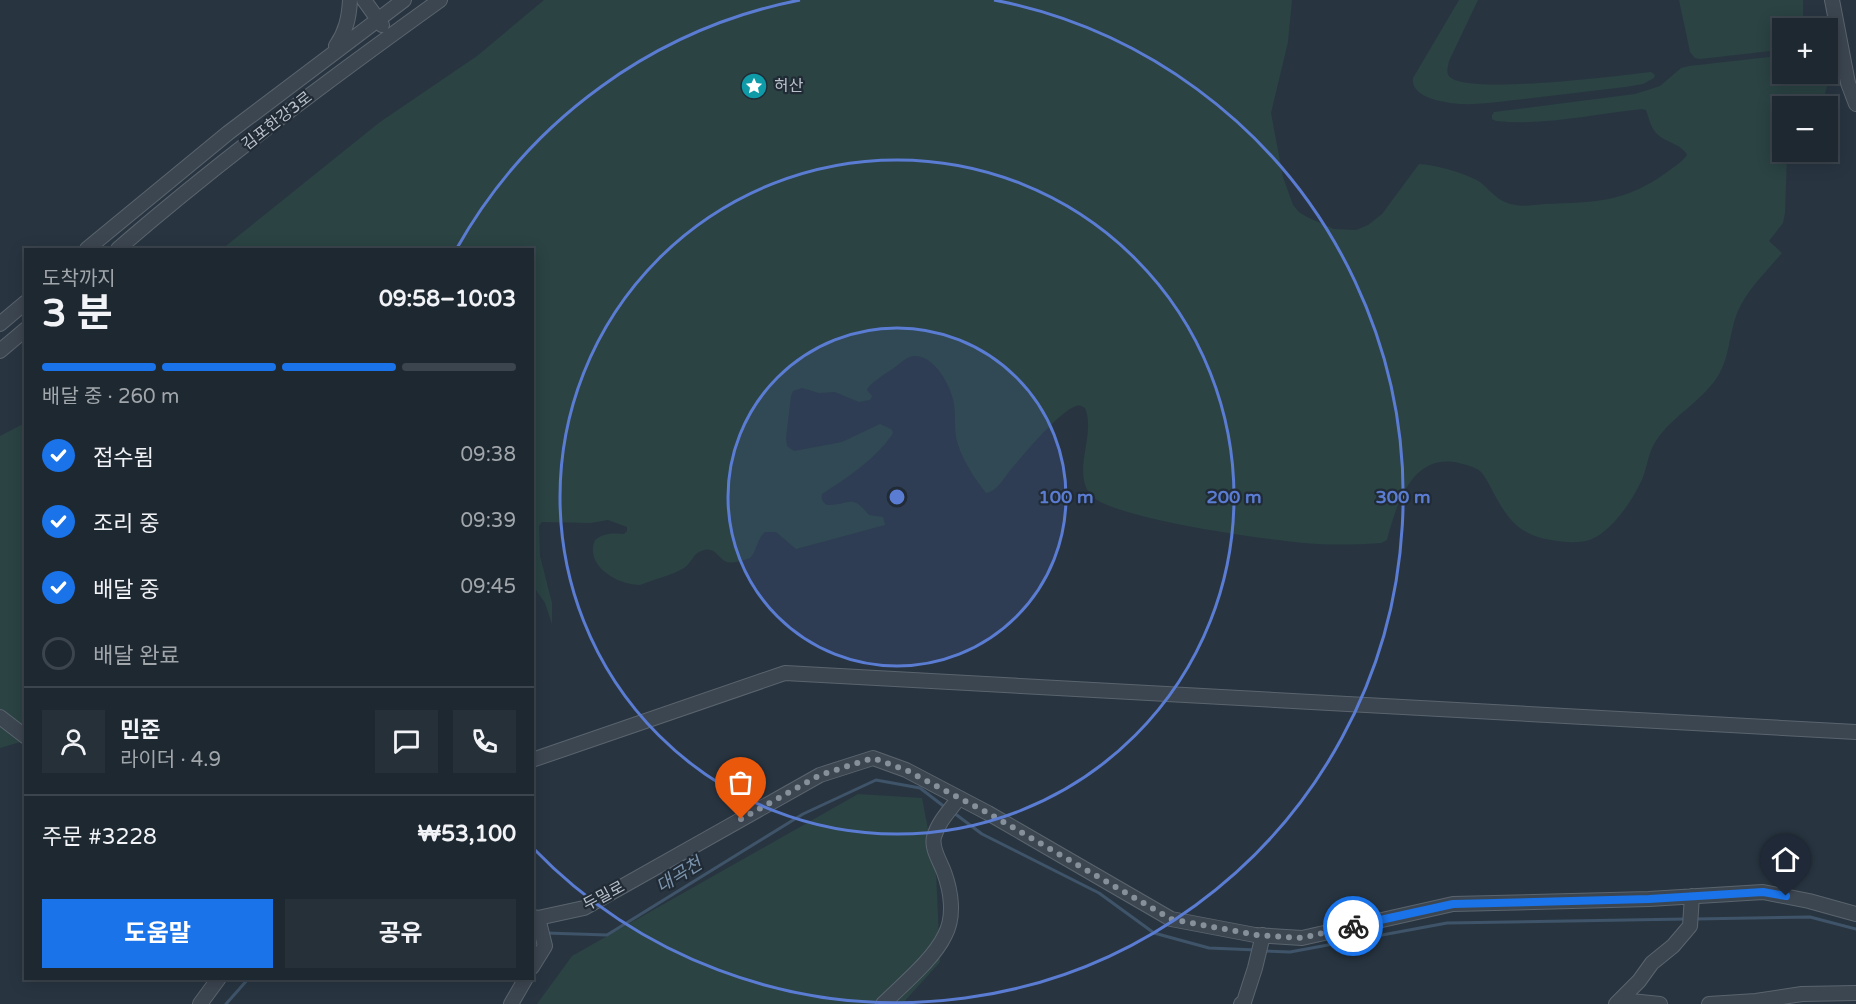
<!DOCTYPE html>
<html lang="ko">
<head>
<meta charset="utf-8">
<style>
  :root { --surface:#1e2831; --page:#263039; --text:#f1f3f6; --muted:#a1a6ab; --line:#3c444d; --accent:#1a73e8 }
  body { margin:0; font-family:"Varela Round","Noto Sans KR",sans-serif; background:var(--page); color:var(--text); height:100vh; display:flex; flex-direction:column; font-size:22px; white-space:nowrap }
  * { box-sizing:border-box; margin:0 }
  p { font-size:20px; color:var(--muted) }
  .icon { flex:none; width:33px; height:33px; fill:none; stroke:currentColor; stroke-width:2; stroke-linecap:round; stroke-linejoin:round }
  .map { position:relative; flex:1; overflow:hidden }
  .details { position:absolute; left:24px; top:248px; width:510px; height:732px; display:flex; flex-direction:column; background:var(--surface); border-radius:0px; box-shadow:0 3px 15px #0003,0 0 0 2px var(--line) }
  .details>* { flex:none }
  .tools { position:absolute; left:1772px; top:18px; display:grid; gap:12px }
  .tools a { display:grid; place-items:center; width:66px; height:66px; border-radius:0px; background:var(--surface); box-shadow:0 3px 15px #0003,0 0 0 2px var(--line); font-size:30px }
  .pin { position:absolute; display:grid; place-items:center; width:51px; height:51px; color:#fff; margin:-62px -26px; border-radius:50% 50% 50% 0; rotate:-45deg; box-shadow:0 0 6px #0007 }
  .pin .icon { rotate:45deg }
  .courier { position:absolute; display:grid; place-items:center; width:60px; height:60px; margin:-30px; border:4px solid #1a73e8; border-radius:50%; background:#fff; color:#222; box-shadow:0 2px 8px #0007 }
  .head em { font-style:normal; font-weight:700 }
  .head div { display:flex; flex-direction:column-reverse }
  .head { display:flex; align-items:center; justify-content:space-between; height:102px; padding:0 18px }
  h1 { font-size:39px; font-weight:700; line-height:45px }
  .bar { display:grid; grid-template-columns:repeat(4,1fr); gap:9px 6px; align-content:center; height:72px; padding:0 18px }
  .bar i { height:8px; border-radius:4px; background:var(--line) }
  .bar .on { background:var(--accent) }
  .bar p { grid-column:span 4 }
  .line { display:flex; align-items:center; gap:15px; padding:0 18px; border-top:2px solid var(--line) }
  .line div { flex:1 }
  .round { display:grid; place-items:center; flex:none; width:63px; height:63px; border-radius:0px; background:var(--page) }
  ol { padding:0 18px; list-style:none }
  li { display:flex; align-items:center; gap:18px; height:66px }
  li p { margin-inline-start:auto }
  li .icon { padding:6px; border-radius:50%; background:var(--accent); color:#fff; stroke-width:4 }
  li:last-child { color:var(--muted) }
  li i { width:33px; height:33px; border:3px solid var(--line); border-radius:50% }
  .action { display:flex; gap:12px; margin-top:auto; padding:12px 18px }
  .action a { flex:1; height:69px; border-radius:0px; background:var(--accent); color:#fff; font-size:24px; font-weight:700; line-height:69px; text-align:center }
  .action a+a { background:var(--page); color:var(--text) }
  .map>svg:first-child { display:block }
  .green { fill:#2b4343 }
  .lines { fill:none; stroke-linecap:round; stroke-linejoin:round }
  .stream { stroke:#3f5469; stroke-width:3 }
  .minor-casing { stroke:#5a646e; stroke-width:16 }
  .minor { stroke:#3c4651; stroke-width:14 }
  .done { stroke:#86909b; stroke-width:6; stroke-dasharray:0 10.8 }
  .route { stroke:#1a73e8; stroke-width:8 }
  .ring { fill:none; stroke:#5b7cd3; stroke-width:3 }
  .labels { text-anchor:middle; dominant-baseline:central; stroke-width:4.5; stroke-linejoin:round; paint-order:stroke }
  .poi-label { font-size:16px; fill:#b9c1cb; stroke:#212b36; text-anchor:start }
  .street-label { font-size:16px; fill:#b9c1cb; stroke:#212b36 }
  .water-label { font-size:18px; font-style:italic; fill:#7b94ac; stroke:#212b36 }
  .centre { fill:#5b7cd3; stroke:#212b36; stroke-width:3 }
  .ring-label { font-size:18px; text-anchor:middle; font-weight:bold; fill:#5b7cd3; stroke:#212b36; stroke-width:4.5; stroke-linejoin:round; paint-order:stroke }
</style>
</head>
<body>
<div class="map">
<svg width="1856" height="1004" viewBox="0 0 1856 1004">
  <rect width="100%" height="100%" fill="#283541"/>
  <!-- green -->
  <path class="green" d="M 544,0 L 1292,0 L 1288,42 L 1271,113 L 1283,177 L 1293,205 L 1299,212 L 1307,217 L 1334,229 L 1356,230 L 1368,225 L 1382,214 L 1419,164 C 1436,165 1465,173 1480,182 C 1488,188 1495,198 1505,202 C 1518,208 1531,205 1545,204 C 1594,202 1625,203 1667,172 C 1674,167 1682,162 1687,155 C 1682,144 1664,142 1656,133 C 1650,126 1649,118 1646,110 L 1642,109 C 1593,114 1545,126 1496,121 L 1492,119 L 1492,115 L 1494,112 L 1635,94 L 1660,86 L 1681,68 L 1689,66 L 1769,57 L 1782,56 L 1782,74 L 1827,74 L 1827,86 L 1822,106 L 1782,106 L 1782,152 L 1790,152 L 1787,157 L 1785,213 L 1783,223 L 1769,241 L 1782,253 C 1767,271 1747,290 1738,311 C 1729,332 1730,357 1718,376 C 1701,403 1668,418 1653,446 C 1648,456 1647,467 1643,477 C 1635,497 1613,530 1592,539 C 1580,544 1563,542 1551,540 C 1518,535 1507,518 1492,490 C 1489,484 1485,476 1480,471 C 1473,466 1466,465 1459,463 C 1412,452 1396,505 1387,540 L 1381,543 C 1355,545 1329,545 1304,543 C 1269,540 1104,518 1089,493 C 1073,468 1096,434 1085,408 C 1081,406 1081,405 1076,406 C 1060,411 1024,454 1012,468 C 1005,476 997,492 986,493 C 975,479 964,462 958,445 C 953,430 957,414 953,399 C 949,383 934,356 915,356 C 909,356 904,360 899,364 C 891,371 871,381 867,390 L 872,396 L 870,400 L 859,402 L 835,392 L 819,393 L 802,388 L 793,391 L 791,396 L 786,438 L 787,446 L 794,451 L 842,442 L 880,424 L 891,429 L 893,432 L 892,435 C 874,460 848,477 822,494 C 821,499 822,502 827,505 C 851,505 851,493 869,515 L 883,517 L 885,525 L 796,549 L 776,532 L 765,532 C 756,540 757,551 750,558 C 743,560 734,564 727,562 C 718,559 716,547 704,550 C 693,552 692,563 684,568 C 671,576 654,579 640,585 C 618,585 584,566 595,540 C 604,533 613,533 624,534 L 627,531 L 627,527 L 608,520 L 591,523 L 542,522 L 539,526 L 540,556 L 552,603 L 552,624 L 545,603 L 533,586 L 532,249 L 222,249 L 380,122 L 477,56 Z
    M 1459,0 L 1478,0 L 1449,61 C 1448,67 1445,74 1451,78 C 1474,94 1618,76 1651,72 L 1655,75 L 1654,78 L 1643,84 L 1625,87 C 1591,91 1558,95 1524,99 C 1503,101 1481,105 1460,104 C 1445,103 1410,98 1413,78 Z
    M 1679,0 L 1803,0 L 1803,27 L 1782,28 L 1781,50 L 1700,59 L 1695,58 L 1690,52 Z
    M 25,423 L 25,730 L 0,709 L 0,436 Z
    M 0,724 L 24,741 L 0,748 Z
    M 858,794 L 922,798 L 936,871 L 940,962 L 902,1004 L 537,1004 L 572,956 Z"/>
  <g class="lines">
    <!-- stream -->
    <path class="stream" d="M 954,813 L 982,834 L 1099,893 L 1154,933 L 1209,948 L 1257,950
      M 1695,919 L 1810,917 L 1856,929
      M 546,933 L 607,935 L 803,814 L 876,780 L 920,788 L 946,808
      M 1263,951 L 1290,952 L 1447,923 L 1686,919
      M 226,1004 L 249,978"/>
    <defs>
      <path id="minor" d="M 364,0 L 382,25
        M 1832,0 L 1848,83 L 1856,104
        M 336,46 C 346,31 349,18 350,0
        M 87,249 L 228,133 L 404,0
        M 118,249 C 221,160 330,79 440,0
        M 0,324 L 26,302
        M 0,351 L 26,329
        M 0,717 L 26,737
        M 532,760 L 785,673 L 1856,732
        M 532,917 L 538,918 L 584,908 L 820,775 L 873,758 L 906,770 L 988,813 L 1171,919 L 1255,935 L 1302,938 L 1453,904 L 1649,899 L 1763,892 L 1809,901 L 1856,914
        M 532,967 L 545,946 L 538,918
        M 1621,1000 L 1660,1004
        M 200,1004 L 219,978
        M 511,1004 L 526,978
        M 883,1004 C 903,984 933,960 945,935 C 955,916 951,891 944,872 C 940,861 931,848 934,837 C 938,822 950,810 959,798
        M 1241,1004 L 1244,1002 L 1255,968 L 1263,935
        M 1616,1004 L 1639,981 L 1652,963 L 1673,946 L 1690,926 L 1692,896
        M 1709,1004 L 1756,1001 L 1802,994 L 1856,993"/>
    </defs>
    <!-- minor casing -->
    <use href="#minor" class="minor-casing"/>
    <!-- minor -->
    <use href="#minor" class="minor"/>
  </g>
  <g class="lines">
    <!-- done -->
    <path class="done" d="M 741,819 L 820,775 L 873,758 L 906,770 L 988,813 L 1171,919 L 1256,935 L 1302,938 L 1353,926"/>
    <!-- route -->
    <path class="route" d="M 1353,926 L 1453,904 L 1649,899 L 1763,892 L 1786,896"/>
  </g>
  <!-- distance rings -->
  <circle cx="897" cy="497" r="169" fill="#5b7cd3" fill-opacity=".12"/>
  <g class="ring">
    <circle cx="897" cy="497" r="169"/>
    <circle cx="897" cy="497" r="337"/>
    <path d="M457 248A506 506 0 0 1 800 0M994 0A506 506 0 1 1 533 848"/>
  </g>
  <!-- icons -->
  <defs>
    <symbol id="sight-disc" viewBox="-11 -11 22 22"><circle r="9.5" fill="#0f9aa8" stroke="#212b36"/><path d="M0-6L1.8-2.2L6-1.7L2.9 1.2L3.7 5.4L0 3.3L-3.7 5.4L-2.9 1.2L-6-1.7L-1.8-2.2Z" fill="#fff"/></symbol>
  </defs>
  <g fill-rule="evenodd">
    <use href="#sight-disc" x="739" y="71" width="30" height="30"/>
  </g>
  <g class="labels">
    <!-- poi labels -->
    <g class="poi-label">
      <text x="774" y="86">허산</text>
    </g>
    <!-- street labels -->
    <g class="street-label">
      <text transform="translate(277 121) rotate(-38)">김포한강3로</text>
      <text transform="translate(604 896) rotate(-28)">두밀로</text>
    </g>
    <!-- water labels -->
    <g class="water-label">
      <text transform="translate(679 875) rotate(-32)">대곡천</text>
    </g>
  </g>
  <circle cx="897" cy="497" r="9" class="centre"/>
  <g class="ring-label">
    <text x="1066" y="503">100 m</text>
    <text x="1234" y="503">200 m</text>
    <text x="1403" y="503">300 m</text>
  </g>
</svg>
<div class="tools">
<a>+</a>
<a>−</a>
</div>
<div class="pin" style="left:741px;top:819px;background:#ea580c"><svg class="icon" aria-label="bag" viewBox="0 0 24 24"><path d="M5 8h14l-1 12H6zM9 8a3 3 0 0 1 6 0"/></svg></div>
<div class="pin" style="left:1786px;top:896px;background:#1f2937"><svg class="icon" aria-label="home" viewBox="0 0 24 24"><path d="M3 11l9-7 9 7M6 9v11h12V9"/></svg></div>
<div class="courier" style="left:1353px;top:926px"><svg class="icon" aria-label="bike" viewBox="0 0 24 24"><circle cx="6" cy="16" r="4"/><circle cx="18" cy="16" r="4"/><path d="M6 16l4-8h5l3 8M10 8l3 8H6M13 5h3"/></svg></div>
<section class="details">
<div class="head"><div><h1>3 분</h1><p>도착까지</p></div><em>09:58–10:03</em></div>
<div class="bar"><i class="on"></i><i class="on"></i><i class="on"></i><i></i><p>배달 중 · 260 m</p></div>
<ol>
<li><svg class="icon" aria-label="check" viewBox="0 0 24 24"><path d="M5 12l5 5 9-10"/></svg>접수됨<p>09:38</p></li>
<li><svg class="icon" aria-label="check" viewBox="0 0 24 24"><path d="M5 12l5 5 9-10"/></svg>조리 중<p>09:39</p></li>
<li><svg class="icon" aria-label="check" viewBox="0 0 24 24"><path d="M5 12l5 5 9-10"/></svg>배달 중<p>09:45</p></li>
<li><i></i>배달 완료</li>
</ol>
<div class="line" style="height:108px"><a class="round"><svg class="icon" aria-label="person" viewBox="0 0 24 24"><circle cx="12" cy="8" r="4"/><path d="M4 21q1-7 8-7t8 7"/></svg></a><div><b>민준</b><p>라이더 · 4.9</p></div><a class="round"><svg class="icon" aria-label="chat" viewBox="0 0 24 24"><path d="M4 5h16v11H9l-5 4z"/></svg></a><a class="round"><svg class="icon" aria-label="phone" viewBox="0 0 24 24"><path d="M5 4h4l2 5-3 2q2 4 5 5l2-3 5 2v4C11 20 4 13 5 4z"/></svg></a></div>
<div class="line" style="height:78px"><div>주문 #3228</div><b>₩53,100</b></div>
<div class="action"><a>도움말</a><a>공유</a></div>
</section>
</div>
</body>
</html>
